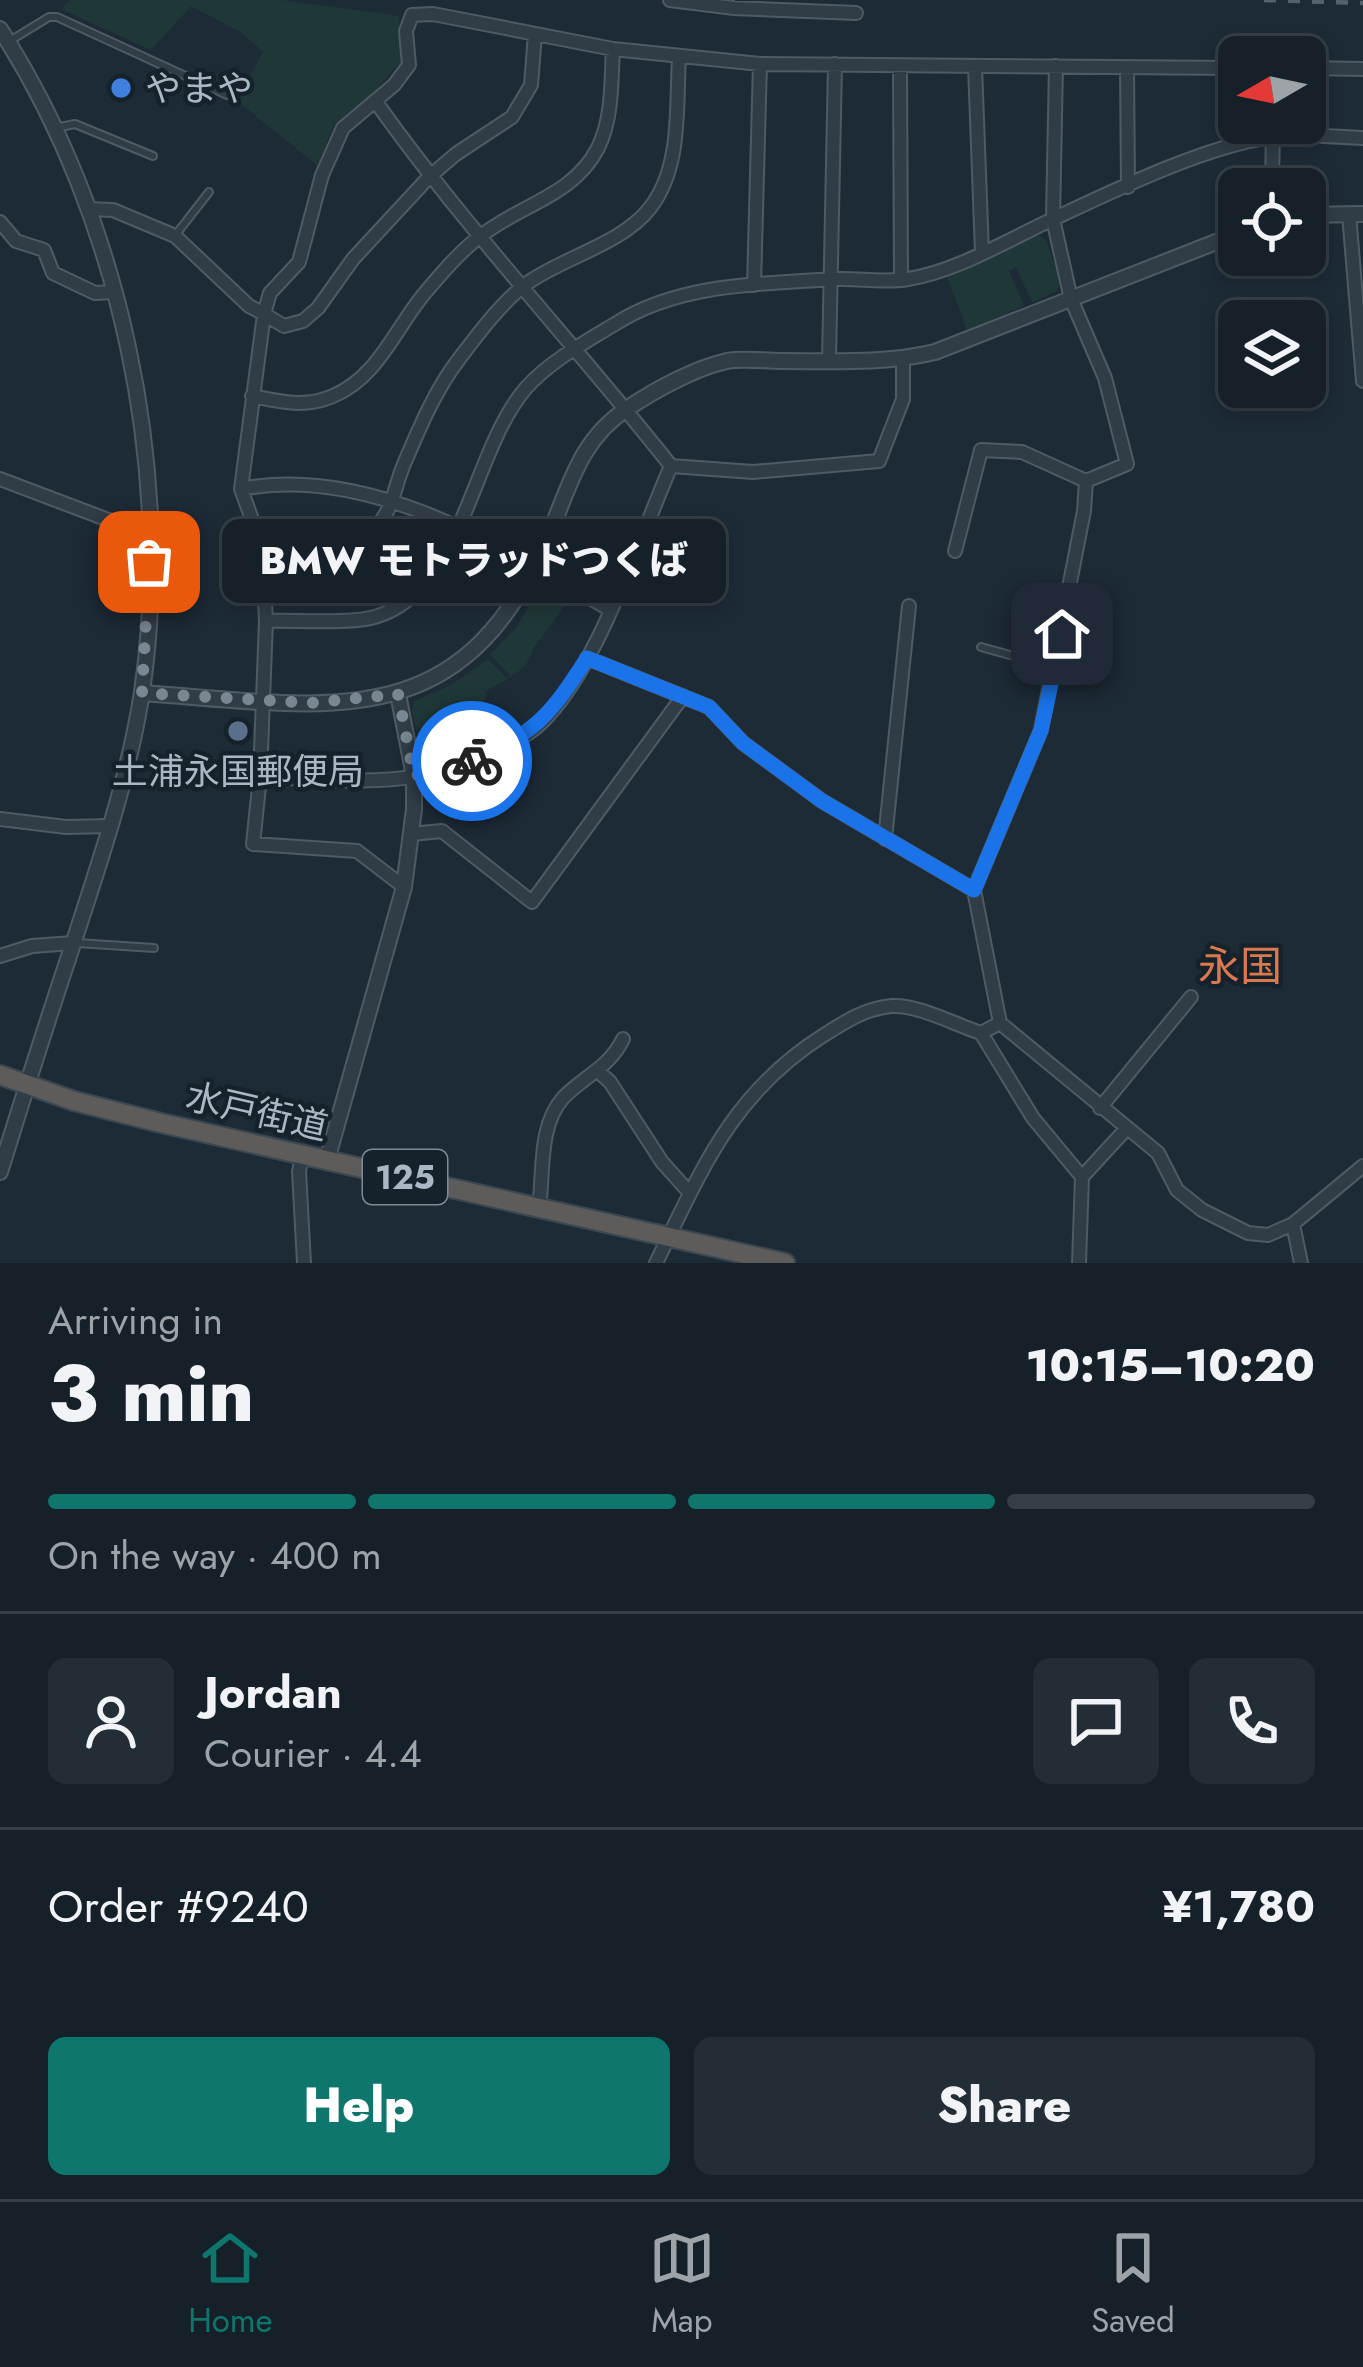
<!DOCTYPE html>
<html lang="en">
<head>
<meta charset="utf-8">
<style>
  :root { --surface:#162029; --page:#232d35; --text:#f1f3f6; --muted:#9ea3a8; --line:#353e46; --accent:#0f766e }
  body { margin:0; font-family:Jost,"Noto Sans JP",sans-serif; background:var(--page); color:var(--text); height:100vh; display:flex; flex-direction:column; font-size:45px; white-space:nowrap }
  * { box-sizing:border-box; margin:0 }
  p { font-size:39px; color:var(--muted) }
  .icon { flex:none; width:66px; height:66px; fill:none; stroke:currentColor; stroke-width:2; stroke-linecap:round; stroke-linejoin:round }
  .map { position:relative; height:1263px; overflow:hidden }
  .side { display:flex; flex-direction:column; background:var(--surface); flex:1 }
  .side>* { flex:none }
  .needle { width:78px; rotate:261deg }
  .controls { position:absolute; left:1218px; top:36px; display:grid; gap:24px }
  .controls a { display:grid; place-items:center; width:108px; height:108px; border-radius:18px; background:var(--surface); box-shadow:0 6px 18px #0003,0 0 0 3px var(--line); font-size:60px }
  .pin { position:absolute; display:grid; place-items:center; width:102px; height:102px; color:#fff; margin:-51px; border-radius:24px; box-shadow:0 6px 18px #0006 }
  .courier { position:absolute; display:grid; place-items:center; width:120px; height:120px; margin:-60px; border:9px solid #1a73e8; border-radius:50%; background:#fff; color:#222; box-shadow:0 3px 15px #0007 }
  .bubble { position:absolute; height:84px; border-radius:18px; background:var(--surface); box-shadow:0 6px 18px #0003,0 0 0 3px var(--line); font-size:39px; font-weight:800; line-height:84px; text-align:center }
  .summary em { font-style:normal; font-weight:800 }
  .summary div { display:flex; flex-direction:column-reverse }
  .summary { display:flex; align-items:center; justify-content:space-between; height:204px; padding:0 48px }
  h1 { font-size:78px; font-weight:800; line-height:90px }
  .bar { display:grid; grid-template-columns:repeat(4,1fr); gap:18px 12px; align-content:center; height:144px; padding:0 48px }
  .bar i { height:15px; border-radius:9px; background:var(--line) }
  .bar .current { background:var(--accent) }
  .bar p { grid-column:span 4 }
  .line { display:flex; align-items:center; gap:30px; padding:0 48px; border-top:3px solid var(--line) }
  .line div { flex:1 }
  .round { display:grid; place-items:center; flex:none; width:126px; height:126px; border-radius:18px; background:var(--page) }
  .button { display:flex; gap:24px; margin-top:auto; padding:24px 48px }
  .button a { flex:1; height:138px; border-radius:18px; background:var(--accent); color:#fff; font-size:48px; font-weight:800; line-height:138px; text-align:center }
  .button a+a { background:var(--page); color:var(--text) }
  .tabs { display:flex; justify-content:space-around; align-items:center; height:168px; border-top:3px solid var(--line); background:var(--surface); font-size:33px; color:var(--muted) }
  .tabs a { display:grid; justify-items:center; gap:6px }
  .tabs .current { color:var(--accent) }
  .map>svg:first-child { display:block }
  .green { fill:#1f3837 }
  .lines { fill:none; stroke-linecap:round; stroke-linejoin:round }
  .service-casing { stroke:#4e5b65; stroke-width:10 }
  .minor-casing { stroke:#4e5b65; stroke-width:16 }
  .tertiary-casing { stroke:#4e5b65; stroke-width:18 }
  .trunk-casing { stroke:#3b4851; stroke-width:22 }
  .service { stroke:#303d47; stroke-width:6 }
  .minor { stroke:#303d47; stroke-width:12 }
  .tertiary { stroke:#303d47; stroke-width:14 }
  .trunk { stroke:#5e5c5a; stroke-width:18 }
  .rail { stroke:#52626f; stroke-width:4.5; stroke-dasharray:12 12; stroke-linecap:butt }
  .done { stroke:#798793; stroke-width:12; stroke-dasharray:0 21.6 }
  .route { stroke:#1a73e8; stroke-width:15 }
  .shop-dot { fill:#3f7fe0; stroke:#16222b; stroke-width:4.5 }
  .service-dot { fill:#5c6f8a; stroke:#16222b; stroke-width:4.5 }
  .labels { text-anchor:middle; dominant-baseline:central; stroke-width:9; stroke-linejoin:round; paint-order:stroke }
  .shield { fill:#16222b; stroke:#7e8b97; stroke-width:3 }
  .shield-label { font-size:33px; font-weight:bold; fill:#aab8c5 }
  .poi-label { font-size:36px; fill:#aab8c5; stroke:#16222b; text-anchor:start }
  .street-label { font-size:36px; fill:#aab8c5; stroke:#16222b }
  .quarter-label { font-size:42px; fill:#db794e; stroke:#16222b }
</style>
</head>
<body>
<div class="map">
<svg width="1363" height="1263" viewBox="0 0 1363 1263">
  <rect width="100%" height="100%" fill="#1d2b37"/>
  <!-- green -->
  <path class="green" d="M 70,0 L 282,0 L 399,16 L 401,62 L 363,104 L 335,124 L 317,165 L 236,100 L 263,52 L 242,33 L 191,6 L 151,50 L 61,9 Z
    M 1038,235 L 1046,240 L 1061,282 L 1057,291 L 1032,302 L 1016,267 L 1009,271 L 1024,306 L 967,330 L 946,274 Z
    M 549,587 L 570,599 L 533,649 C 528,673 503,679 485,692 L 486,699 C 463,714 442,724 416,731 L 412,710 L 414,701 L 451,685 L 488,659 L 506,678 L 510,676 L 490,654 L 515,629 L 541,588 Z"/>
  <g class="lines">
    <defs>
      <path id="service" d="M 8,42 L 49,17 L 57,17 L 227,95
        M 55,128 L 75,124 L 153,156
        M 177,233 L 209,192
        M 981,647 L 1053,667
        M 77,943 L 154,948"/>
      <path id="minor" d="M 670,0 L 734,8 L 856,13
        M 535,34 L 531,85 L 512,117 L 456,154 L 429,177 L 353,259 L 318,308 L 303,321 L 284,326 L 264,314 L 270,293 L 299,262 L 322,175 L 343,128 L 394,85 L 409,65 L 406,31 L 412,15 L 433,14 L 613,49 L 760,64 L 1239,68
        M 900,65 L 901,279
        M 975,66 L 982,253
        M 1127,67 L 1128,187
        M 1305,68 L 1363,69
        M 376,102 C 466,229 574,343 671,466 L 753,472 L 879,461 L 903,399 L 903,360
        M 1272,189 L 1273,123
        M 88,209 L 113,210 L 175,236 L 249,306 L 264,314 L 241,489 L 262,547 L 266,621 L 260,777 L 253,844 L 357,851 L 404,887
        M 1349,214 L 1363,381
        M 0,222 L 16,241 L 44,250 L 53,273 L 95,293 L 115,292
        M 754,285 L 760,64
        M 829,361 L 835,64
        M 252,396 C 280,402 306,408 333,396 C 378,377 395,329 424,294 C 440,275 461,250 482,235 C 522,204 573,196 598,148 C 613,117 611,82 613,49
        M 0,479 L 148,535
        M 241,489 C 369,464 502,547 609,609
        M 262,547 C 296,550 339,560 367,536 C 394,513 392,493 404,464 C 419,429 435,390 459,359 C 478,334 501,303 526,284 C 563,257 621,245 650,208 C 682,167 676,107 679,58
        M 955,551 L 981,450 L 1022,452 L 1086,481
        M 266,621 C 293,620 351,624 375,617 C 464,591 471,451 526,388 C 549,362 585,342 615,324 C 679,283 761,284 835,279 C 859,278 884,283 908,279 C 955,272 1008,240 1051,220 C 1113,191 1205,146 1272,137 C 1301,133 1334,137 1363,138
        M 587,658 L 709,707 L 743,743 L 822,801 L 974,890 L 1000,1023
        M 260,777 C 311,778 367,785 417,776 C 456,769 497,755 529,733 C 591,690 640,536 671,466
        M 0,819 L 66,827 L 110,826
        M 411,834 L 442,831 L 532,902 L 683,696
        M 885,839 L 909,606
        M 974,890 L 1041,730 L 1084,511 L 1086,481 L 1127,464 L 1105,378 L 1071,299 L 1053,219 L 1056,66
        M 0,956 L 32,946 L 73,943
        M 981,1033 L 1000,1023 L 1158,1153 L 1177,1190 L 1202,1210 L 1248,1233 L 1268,1235 L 1293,1224 L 1363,1166
        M 599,1072 L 610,1082 L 662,1162 L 688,1191
        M 1100,1108 L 1191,997
        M 303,1154 L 299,1171 L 304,1263
        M 1082,1177 L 1127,1128
        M 539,1207 C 544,1173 538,1126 563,1098 C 584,1076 609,1068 623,1039
        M 1293,1224 L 1301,1263
        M 656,1263 C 702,1169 732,1093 824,1035 C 846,1021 866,1008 892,1006 C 920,1005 953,1024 981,1033 L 1033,1118 L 1082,1177 L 1079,1263"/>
      <path id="tertiary" d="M 0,29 C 121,217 174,472 142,692 C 129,776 101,858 75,938 C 49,1016 24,1094 0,1172
        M 1305,215 L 1363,214
        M 142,693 C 328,706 461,740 548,537 C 570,486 579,440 628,408 C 655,390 695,368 727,361 C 743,358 764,361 781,361 C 833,361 885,364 935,352 L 1239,233
        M 327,1160 L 404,887 L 414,809 L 414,776 L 398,694"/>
      <path id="trunk" d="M 0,1075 L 74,1101 L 161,1123 L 785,1263"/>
    </defs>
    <!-- service casing -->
    <use href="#service" class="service-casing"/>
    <!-- minor casing -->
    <use href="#minor" class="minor-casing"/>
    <!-- tertiary casing -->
    <use href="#tertiary" class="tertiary-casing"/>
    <!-- trunk casing -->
    <use href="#trunk" class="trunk-casing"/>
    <!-- service -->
    <use href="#service" class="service"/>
    <!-- minor -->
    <use href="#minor" class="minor"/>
    <!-- tertiary -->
    <use href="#tertiary" class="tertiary"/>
    <!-- trunk -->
    <use href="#trunk" class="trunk"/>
    <!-- rail -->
    <path class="rail" d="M 1264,0 L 1363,3"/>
  </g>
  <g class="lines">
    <!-- done -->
    <path class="done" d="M 149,562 L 142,693 L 311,703 L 398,694 L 414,776 L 472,761"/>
    <!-- route -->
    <path class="route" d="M 472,761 C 535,733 550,716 587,658 L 709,707 L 743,743 L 822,801 L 974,890 L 1041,730 L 1062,634"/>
  </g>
  <!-- markers -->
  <circle class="shop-dot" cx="121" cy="88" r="12"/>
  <circle class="service-dot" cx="238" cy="731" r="12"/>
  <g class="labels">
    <!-- shield labels -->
    <rect class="shield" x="363" y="1150" width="84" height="54" rx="9"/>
    <g class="shield-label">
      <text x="405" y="1177">125</text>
    </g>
    <!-- poi labels -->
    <g class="poi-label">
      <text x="145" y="88">やまや</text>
      <text x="238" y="771" text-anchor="middle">土浦永国郵便局</text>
    </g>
    <!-- street labels -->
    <g class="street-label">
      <text transform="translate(257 1111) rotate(13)">水戸街道</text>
    </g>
    <!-- quarter labels -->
    <g class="quarter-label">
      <text x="1240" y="966">永国</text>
    </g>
  </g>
</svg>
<div class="controls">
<a><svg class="needle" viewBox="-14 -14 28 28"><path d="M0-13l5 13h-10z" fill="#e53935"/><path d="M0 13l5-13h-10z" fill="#9ea3a8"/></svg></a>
<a><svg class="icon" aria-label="locate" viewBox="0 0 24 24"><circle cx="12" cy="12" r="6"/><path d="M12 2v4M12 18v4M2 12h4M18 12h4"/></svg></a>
<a><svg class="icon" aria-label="layers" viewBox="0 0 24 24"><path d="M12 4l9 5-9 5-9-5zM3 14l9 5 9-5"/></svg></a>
</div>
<div class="pin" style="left:149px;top:562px;background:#ea580c"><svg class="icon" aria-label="bag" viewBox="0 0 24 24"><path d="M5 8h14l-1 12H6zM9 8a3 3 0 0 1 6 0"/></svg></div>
<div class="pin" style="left:1062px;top:634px;background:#1f2937"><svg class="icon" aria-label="home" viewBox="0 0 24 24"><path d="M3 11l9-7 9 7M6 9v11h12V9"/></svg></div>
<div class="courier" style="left:472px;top:761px"><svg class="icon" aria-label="bike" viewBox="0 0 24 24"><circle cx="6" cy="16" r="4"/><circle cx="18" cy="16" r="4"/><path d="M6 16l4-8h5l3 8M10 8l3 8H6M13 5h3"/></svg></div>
<div class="bubble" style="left:222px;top:519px;width:504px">BMW モトラッドつくば</div>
</div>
<section class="side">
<div class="summary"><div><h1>3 min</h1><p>Arriving in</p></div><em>10:15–10:20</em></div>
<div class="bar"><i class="current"></i><i class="current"></i><i class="current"></i><i></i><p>On the way · 400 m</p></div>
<div class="line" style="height:216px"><a class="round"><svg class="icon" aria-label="person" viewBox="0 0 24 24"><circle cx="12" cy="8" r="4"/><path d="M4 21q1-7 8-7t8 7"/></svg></a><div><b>Jordan</b><p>Courier · 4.4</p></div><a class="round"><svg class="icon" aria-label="chat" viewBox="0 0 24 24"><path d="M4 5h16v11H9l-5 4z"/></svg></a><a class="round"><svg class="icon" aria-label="phone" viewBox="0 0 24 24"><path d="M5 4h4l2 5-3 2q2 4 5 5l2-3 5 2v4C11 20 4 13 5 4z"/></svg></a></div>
<div class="line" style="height:156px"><div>Order #9240</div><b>¥1,780</b></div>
<div class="button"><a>Help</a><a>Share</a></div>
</section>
<nav class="tabs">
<a class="current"><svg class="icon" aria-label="home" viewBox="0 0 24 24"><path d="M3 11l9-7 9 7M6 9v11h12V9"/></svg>Home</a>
<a><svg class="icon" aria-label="map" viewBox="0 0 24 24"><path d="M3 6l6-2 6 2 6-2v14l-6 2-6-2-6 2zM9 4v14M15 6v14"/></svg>Map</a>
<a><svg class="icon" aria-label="saved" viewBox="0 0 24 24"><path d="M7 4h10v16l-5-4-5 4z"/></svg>Saved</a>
</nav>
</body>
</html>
